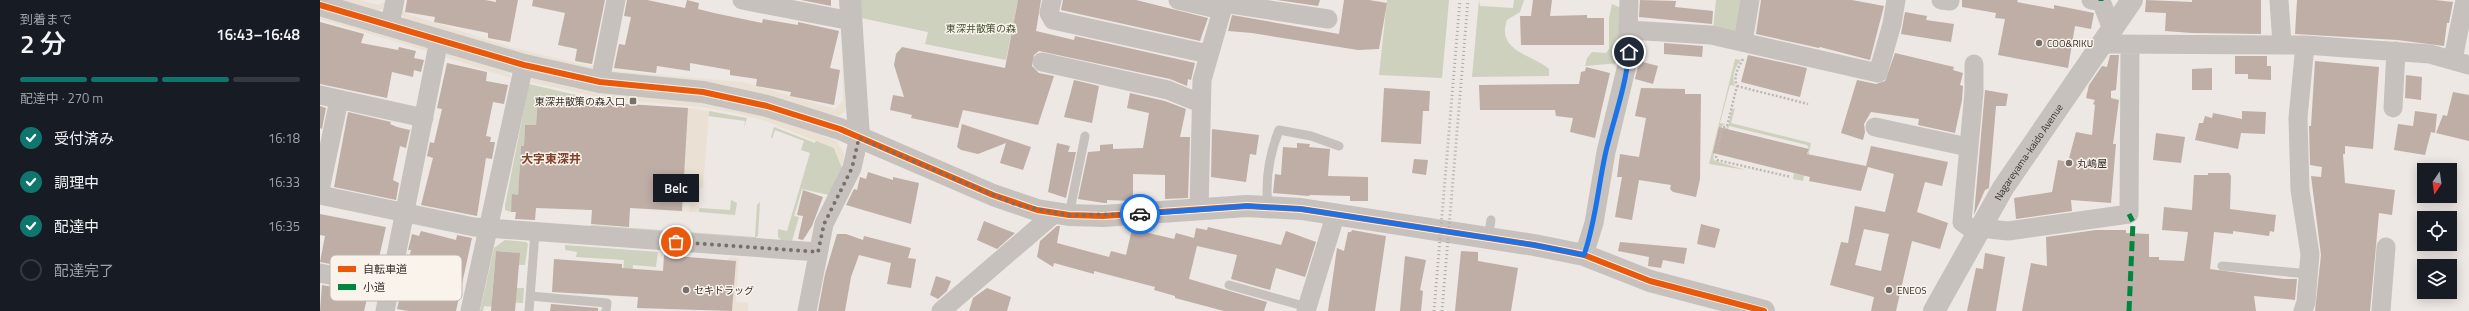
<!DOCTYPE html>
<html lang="ja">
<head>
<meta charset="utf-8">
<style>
  :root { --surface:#171b24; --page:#242831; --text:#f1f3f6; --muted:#9ea1a6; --line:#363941; --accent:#0f766e }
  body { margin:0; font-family:"Titillium Web","Noto Sans JP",sans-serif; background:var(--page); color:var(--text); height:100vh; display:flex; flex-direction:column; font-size:15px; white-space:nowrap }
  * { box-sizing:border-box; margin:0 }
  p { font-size:13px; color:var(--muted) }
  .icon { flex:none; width:22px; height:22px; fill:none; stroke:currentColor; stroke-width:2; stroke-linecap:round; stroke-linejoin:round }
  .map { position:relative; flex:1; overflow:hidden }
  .drawer { display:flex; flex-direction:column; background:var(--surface); width:320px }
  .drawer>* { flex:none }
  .needle { width:26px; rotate:193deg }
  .tools { position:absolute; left:2097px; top:163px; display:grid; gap:8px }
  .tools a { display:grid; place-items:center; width:40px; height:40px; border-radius:0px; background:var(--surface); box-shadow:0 2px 10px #0003; font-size:20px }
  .pin { position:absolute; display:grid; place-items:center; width:34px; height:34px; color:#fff; margin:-17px; border:2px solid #fff; border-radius:50%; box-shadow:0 1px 4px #0007 }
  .courier { position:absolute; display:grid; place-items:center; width:40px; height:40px; margin:-20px; border:3px solid #1a73e8; border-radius:50%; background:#fff; color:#222; box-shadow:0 1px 5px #0007 }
  .bubble { position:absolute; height:28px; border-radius:0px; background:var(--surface); box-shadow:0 2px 10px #0003; font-size:13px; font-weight:600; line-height:28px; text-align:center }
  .summary em { font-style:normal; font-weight:600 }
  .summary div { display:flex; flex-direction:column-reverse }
  .summary { display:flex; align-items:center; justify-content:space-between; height:68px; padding:0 20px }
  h1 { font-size:26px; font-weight:600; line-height:30px }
  .bar { display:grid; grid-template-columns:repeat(4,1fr); gap:6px 4px; align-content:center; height:48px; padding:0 20px }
  .bar i { height:5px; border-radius:3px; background:var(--line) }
  .bar .on { background:var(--accent) }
  .bar p { grid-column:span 4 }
  ol { padding:0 20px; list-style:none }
  li { display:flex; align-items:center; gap:12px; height:44px }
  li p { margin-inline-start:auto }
  li .icon { padding:4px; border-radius:50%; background:var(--accent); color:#fff; stroke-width:4 }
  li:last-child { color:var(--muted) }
  li i { width:22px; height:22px; border:2px solid var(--line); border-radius:50% }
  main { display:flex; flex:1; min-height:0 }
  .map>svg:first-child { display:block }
  .green { fill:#ced1be }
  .plaza { fill:#eae1d4 }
  .building { fill:#bfaea6; fill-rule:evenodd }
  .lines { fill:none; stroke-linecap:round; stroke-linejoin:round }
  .path { stroke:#bfb9b4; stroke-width:2.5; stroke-dasharray:2 2; stroke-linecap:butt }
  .service { stroke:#c6c1bc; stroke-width:9 }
  .minor { stroke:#c6c1bc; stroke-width:19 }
  .tertiary { stroke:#c6c1bc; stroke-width:22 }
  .rail { stroke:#aeaaa6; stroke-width:3; stroke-dasharray:1 3; stroke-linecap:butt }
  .quiet { stroke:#00873e; stroke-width:5; stroke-dasharray:10 5; stroke-linecap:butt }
  .cycleway-casing { stroke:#f9f3ec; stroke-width:8 }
  .cycleway { stroke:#e8590c; stroke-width:6 }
  .done { stroke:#77706b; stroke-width:4; stroke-dasharray:0 7.2 }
  .route { stroke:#1a73e8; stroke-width:5 }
  .poi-dot { fill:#77706b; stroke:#f9f3ec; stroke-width:1.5 }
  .labels { text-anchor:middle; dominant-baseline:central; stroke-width:3; stroke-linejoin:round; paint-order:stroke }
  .park-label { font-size:10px; fill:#455430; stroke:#f9f3ec }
  .poi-label { font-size:10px; fill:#372f2a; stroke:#f9f3ec; text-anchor:start }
  .street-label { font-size:10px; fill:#372f2a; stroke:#f9f3ec }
  .quarter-label { font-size:12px; font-weight:bold; fill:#80412a; stroke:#f9f3ec }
  .key { fill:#f9f3ec; stroke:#bfb8b2; stroke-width:1 }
  .key-label { font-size:11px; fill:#372f2a }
</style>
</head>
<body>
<main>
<section class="drawer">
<div class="summary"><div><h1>2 分</h1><p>到着まで</p></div><em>16:43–16:48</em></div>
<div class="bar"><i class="on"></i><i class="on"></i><i class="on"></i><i></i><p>配達中 · 270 m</p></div>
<ol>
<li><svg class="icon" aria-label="check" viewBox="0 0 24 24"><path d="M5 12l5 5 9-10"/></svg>受付済み<p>16:18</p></li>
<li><svg class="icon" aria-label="check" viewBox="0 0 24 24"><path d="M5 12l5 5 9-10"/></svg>調理中<p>16:33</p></li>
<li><svg class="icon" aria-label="check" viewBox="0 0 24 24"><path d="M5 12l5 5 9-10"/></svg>配達中<p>16:35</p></li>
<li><i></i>配達完了</li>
</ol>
</section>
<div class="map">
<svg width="2149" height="311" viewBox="0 0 2149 311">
  <rect width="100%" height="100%" fill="#ede8e3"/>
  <!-- green -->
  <path class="green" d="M 540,0 L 698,0 L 686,60 L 605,44 L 608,32 L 541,18 Z
    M 1067,0 L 1129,0 L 1122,78 L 1059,75 Z
    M 1159,0 L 1160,6 L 1193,8 L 1194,0 L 1204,0 L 1200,12 L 1187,20 C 1176,51 1211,54 1229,69 L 1229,76 L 1152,77 Z
    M 1396,0 L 1424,0 L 1419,29 L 1413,33 L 1393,29 Z
    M 1292,4 L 1303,9 L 1300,63 L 1265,66 L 1267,58 L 1272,52 L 1286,53 L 1289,49 L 1289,18 Z
    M 1415,59 L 1421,60 C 1415,67 1411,77 1415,86 L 1410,85 L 1400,123 L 1405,124 L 1402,126 L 1393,158 L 1395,161 L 1426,170 L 1389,164 Z
    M 209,84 L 286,102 L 218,98 L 216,125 L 205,125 L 204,146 L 201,146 L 198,195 L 193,195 L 191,212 L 185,210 L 185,205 Z
    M 1415,108 L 1411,123 L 1491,143 L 1483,181 L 1473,179 L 1474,173 L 1482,175 L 1489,149 L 1487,145 L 1409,126 L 1401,151 L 1405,129 L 1408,127 L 1412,109 Z
    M 389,111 L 427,118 L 424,128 L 425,121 L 388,116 Z
    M 454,127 L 495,143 L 496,140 L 514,148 L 523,170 L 509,195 L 482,189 L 474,216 L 479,217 L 472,241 L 461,240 L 458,237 L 458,229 L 467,231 L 490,153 L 481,150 L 484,141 L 455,130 L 452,139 L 451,137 Z
    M 411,200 L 417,203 L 415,215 L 379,212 L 379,208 L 410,210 Z
    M 440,202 L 438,236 L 435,238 L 271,227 L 271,225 L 435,237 L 437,205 Z
    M 185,240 L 206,242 L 208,244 L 205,265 L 199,265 L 199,253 L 176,251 L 172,298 L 197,288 L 204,288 L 203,303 L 187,302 L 187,308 L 164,306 L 163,311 L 160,311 L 174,248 Z
    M 245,245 L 338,252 L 336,267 L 313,265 L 312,279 L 301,296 L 304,260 L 256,257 L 257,252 L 245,250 Z"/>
  <!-- plaza -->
  <path class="plaza" d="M 18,0 L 39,0 L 59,5 L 67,0 L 64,9 L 55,11 Z
    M 81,7 L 85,13 L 190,47 L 272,67 L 279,62 L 273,71 L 216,59 L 85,19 L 81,14 Z
    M 0,12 L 107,45 L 110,52 L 0,19 Z
    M 522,24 L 526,111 L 519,116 L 291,75 L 288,64 L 292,71 L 423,82 L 515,109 L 523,101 Z
    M 127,53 L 189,71 L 191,78 L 125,57 Z
    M 213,78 L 372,99 L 457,118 L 517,141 L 524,154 L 523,170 L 514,148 L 443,120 L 416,113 L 380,107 L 283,98 L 210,82 Z
    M 368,108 L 389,111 L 383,188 L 380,188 L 379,212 L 369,212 L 370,204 L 362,204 Z
    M 409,257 L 419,258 L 416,302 L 428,303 L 428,311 L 412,311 L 416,261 L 408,260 Z"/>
  <!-- building -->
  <path class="building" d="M 87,0 L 165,0 L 176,2 L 176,0 L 198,0 L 190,42 L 168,38 L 168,33 L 114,22 L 115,17 L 85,12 Z
    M 213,0 L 285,0 L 272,64 L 255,61 L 257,49 L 238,45 L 245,13 L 212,6 Z
    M 307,0 L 327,0 L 365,8 L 367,0 L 379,3 L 378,9 L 394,13 L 442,23 L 443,19 L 478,25 L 478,22 L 519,31 L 510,68 L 520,70 L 514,105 L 470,96 L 471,92 L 436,86 L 437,79 L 410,75 L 410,70 L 370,63 L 370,71 L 337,66 L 336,73 L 294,68 L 299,44 L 305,45 L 311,17 L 304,16 Z
    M 481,0 L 511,0 L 511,6 Z
    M 698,0 L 721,0 L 716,31 L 754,40 L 755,36 L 875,63 L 871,80 L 868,79 L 867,86 L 850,79 L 719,51 L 714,55 L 712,66 L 719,73 L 734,76 L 718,125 L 643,110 L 638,128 L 591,118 L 592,115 L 570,110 L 573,95 L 584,97 L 574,65 L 576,54 L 582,47 L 685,68 Z
    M 743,0 L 816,0 L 888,18 L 880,41 L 741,10 Z
    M 957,0 L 1000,0 L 998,6 Z
    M 1024,0 L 1049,0 L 1067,3 L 1059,49 L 1038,50 L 932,33 L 908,31 L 912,15 L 1019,34 Z
    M 1213,0 L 1232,0 L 1230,16 L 1267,15 L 1267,18 L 1284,18 L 1284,45 L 1201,45 L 1200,16 L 1211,16 Z
    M 1320,0 L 1356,1 L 1355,7 L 1393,11 L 1392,24 L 1319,17 Z
    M 1441,0 L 1532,0 L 1564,6 L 1550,60 L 1500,47 L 1499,48 L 1436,34 Z
    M 1642,0 L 1698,0 L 1697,2 L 1734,9 L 1734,5 L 1774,13 L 1771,29 L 1755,26 L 1748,68 L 1678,55 L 1685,19 L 1675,18 L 1676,13 L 1642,7 Z
    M 1826,0 L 1872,2 L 1872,0 L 1941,0 L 1941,34 L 1872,33 L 1845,31 L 1846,13 L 1825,12 Z
    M 1977,0 L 2115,0 L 2133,2 L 2129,23 L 2127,23 L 2124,46 L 2077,40 L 1975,34 Z
    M 1585,12 L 1607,16 L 1606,20 L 1634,24 L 1631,42 L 1581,34 Z
    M 0,22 L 44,34 L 41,43 L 78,50 L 79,47 L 96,51 L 94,58 L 104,60 L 101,72 L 94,70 L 93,77 L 72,72 L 67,98 L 0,84 Z
    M 1344,43 L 1383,46 L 1382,57 L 1344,54 Z
    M 1575,53 L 1634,67 L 1633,70 L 1643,73 L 1640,85 L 1643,86 L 1642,100 L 1635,133 L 1598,125 L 1599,119 L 1551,112 L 1544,124 L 1545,132 L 1543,140 L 1521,133 L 1537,80 L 1556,84 L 1565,81 Z
    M 1428,55 L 1487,68 L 1480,97 L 1421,82 Z
    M 1790,55 L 1799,55 L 1796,90 L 1791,91 L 1791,98 L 1799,100 L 1793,144 L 1796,144 L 1791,203 L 1751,200 L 1752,211 L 1696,219 L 1694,198 L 1732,192 L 1738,160 L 1748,162 L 1756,132 L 1772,135 L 1775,105 L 1773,104 L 1775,100 L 1766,98 L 1769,85 L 1782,66 L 1787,67 Z
    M 1915,56 L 1947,56 L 1947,66 L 1951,66 L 1951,80 L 1928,79 L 1928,74 L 1915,74 Z
    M 1319,61 L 1338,66 L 1333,84 L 1315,79 Z
    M 1995,61 L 2059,67 L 2053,149 L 2025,146 L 2025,154 L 2023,154 L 2025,183 L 2075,190 L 2072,215 L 2059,213 L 2050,311 L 1995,311 L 2001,255 L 1991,176 L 2001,177 L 2002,167 L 1990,165 L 1989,126 L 1991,126 Z
    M 127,63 L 167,72 L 166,81 L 188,85 L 184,104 L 173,102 L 166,136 L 171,137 L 170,142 L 175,142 L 172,159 L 166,158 L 157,216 L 101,205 L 113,158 L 107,156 L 110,142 L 114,143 L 122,109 L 117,108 Z
    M 1266,67 L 1290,73 L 1275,138 L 1250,132 L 1253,118 L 1236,116 L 1235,110 L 1160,110 L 1159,85 L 1259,84 L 1261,72 L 1265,71 Z
    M 1892,68 L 1892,90 L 1872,90 L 1872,69 Z
    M 2086,75 L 2102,77 L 2101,100 L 2085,98 Z
    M 754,80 L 779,86 L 772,123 L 744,117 Z
    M 1064,88 L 1110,91 L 1109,111 L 1103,111 L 1101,144 L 1061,142 Z
    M 1321,88 L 1365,89 L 1365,94 L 1381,94 L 1380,179 L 1376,197 L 1353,192 L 1350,189 L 1351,185 L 1319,180 L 1312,220 L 1295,217 L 1302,177 L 1297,177 L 1300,154 L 1319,157 L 1326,118 L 1315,116 Z
    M 1665,90 L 1688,94 L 1686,106 L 1676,106 L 1669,188 L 1665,190 L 1654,215 Z
    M 2133,92 L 2149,95 L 2149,141 L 2116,133 L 2123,115 L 2127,116 Z
    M 810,93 L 845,101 L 866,109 L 860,137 L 870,137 L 868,198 L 845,199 L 845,175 L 813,174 L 813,201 L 787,200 L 787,203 L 784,203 L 758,199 L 768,152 L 780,151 L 780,145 L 793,144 L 793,149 L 823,148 L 829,113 L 807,108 Z
    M 218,98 L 368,108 L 362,211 L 310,208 L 309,227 L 271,224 L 272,210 L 216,208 L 215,220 L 195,219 L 196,212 L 191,212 L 192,194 L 198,195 L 201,146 L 204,146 L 205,125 L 216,125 Z
    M 0,106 L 6,108 L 2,129 L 0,128 Z
    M 1922,111 L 1946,112 L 1945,134 L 1921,133 L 1918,149 L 1875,140 L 1879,123 L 1883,123 L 1885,116 L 1892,118 L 1893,113 L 1922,119 Z
    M 2095,111 L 2117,114 L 2115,133 L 2111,132 L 2105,155 L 2074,150 L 2078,124 L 2093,126 Z
    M 28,112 L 71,122 L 70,124 L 77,127 L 90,130 L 86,148 L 80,146 L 73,180 L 79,183 L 76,200 L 14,187 Z
    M 642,124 L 711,147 L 703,170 L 680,163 L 686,143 L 658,154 L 641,150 L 637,147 Z
    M 1399,127 L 1489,149 L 1487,154 L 1546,166 L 1551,146 L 1628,162 L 1622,186 L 1605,182 L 1597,212 L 1628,223 L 1620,249 L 1592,241 L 1576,311 L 1551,311 L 1554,297 L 1510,285 L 1521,242 L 1528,243 L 1535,206 L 1565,212 L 1574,174 L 1548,167 L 1541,191 L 1489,181 L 1490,177 L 1393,153 ZM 1544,229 L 1569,234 L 1561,271 L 1535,265 Z
    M 892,129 L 939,135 L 936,155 L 930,154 L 926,182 L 891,177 Z
    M 1836,133 L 1865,137 L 1861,163 L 1833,160 Z
    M 737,143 L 750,146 L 748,152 L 756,152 L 746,198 L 728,192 Z
    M 977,143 L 990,144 L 989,147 L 1010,149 L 1008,176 L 1048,177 L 1048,201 L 1030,201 L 1030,196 L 990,195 L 989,196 L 953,193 L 955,174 L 961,175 L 963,147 L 977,148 Z
    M 1094,159 L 1108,160 L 1106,175 L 1092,173 Z
    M 548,172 L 573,180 L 573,177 L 599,183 L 591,224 L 526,205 L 534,189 L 537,190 L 540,177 L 546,179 Z
    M 1888,173 L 1909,173 L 1911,176 L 1910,209 L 1956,215 L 1954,232 L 1950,231 L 1949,236 L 1913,231 L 1913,234 L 1894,232 L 1890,269 L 1964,279 L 1977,279 L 1975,300 L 1934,296 L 1936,311 L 1702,311 L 1711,263 L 1727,266 L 1726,237 L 1776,230 L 1806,230 L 1806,233 L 1829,234 L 1829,257 L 1839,257 L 1839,260 L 1864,261 L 1868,232 L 1842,230 L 1844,207 L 1872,210 L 1874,175 L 1888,175 Z
    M 483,190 L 503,197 L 492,226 L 483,240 L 478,239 L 483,216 L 477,215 Z
    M 0,214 L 66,227 L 58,262 L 47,260 L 46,265 L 42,264 L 41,270 L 0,262 L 5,236 L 0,235 Z
    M 664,221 L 684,229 L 695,233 L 677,249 L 657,240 Z
    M 1381,224 L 1400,229 L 1395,248 L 1377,244 Z
    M 737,226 L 740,226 L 737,243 L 789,257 L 791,251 L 806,255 L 812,229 L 854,239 L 856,233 L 874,238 L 876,228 L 887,230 L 888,227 L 961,245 L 966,231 L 996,242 L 985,277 L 956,268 L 950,290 L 911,279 L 917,255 L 877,246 L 869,279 L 947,302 L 944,311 L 904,311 L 855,298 L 855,296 L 834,290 L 835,287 L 774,271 L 774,274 L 734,263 L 733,267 L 717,257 L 720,241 Z
    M 1032,230 L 1066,236 L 1055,311 L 1008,311 L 1017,248 L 1024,251 L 1028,232 L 1031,232 Z
    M 101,231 L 136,240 L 137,235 L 152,238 L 136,311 L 88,311 L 77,309 L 91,250 L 88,250 L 92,234 L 99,236 Z
    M 517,234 L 526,234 L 543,240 L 544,236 L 591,248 L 588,258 L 596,259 L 591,288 L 567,284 L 571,263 L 539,255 L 531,277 L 525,311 L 498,311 L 505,274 Z
    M 1300,242 L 1367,248 L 1364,264 L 1343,260 L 1341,268 L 1328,266 L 1329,257 L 1298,251 Z
    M 176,251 L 200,253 L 195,311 L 171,311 Z
    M 1141,251 L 1158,252 L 1158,261 L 1198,268 L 1191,311 L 1135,311 Z
    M 1665,253 L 1685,257 L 1676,311 L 1647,311 L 1656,268 L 1663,269 Z
    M 344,255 L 416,261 L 412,311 L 317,308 L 318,297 L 232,292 L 234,259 L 302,264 L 302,268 L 343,271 Z
    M 1085,256 L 1106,260 L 1100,290 L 1103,291 L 1101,311 L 1080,311 Z
    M 616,276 L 631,281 L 627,291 L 618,299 L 610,295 Z
    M 2,285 L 36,291 L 35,297 L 47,299 L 44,311 L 0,311 Z
    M 667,288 L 691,297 L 687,311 L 649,311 L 653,298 Z
    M 231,304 L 278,308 L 278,311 L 230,311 Z"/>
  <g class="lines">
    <!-- path -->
    <path class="path" d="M 1423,59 C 1418,68 1413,76 1417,86 L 1407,126 L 1402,128 L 1396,157 L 1397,160 L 1471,177
      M 1417,86 L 1488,104"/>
    <!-- service -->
    <path class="service" d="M 948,206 C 945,181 950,153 959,130 L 991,136 L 1019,146
      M 749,215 L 765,136
      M 1168,238 L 1171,220
      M 1902,266 L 1989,274
      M 909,285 L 987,307
      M 210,296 L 287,303 L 286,311
      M 209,311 L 215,232"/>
    <!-- minor -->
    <path class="minor" d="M 422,0 L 521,19 L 531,19
      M 732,0 L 729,13 L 733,20 L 888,54
      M 858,0 L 902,10
      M 1621,0 L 1630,1
      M 1771,0 L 1781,1 L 1792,29
      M 1959,0 L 1962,44
      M 904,3 L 1008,19
      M 70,24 L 75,0
      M 1309,30 L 1391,35 L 1558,73 L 1572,24 L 1576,0
      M 1423,42 L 1430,0
      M 1782,44 L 1985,45 L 2110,54 L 2149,65
      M 2133,59 L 2145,0
      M 722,62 L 848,90 L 880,103
      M 1654,64 L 1654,92 L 1642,222 L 1657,233
      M 280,82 L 296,0
      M 0,95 L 104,118
      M 2073,108 L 2076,51
      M 1555,127 L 1648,147
      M 0,190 L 19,100
      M 0,195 L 154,227 L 498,252
      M 879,210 L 882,80 L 905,0
      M 1660,228 L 1688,231 L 1809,214 L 1810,45
      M 1264,255 L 1274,223 L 1286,152 L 1307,65 L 1309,0
      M 0,273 L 70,287
      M 65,311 L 119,40
      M 150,311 L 204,65
      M 487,311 L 504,224 L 532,168 L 539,137
      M 621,311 L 735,213
      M 986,311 L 1016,213
      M 1983,311 L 1986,302 L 1990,254 L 1980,190 L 1978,118 L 1985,45
      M 2061,311 L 2066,247"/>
    <!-- tertiary -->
    <g class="tertiary">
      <path d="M 530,0 L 539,137"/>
      <path d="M 0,5 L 204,65 L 280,82 L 383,92 L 447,106 L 520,129 L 673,195 L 717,210 L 749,215 L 783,216 L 927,206 L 981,209 L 1214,245 L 1264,255 L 1330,281 L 1444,311"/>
      <path id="s1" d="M 1614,311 L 1683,188 L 1812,0"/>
    </g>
    <!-- rail -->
    <path class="rail" d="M 1114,311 L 1140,0
      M 1122,311 L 1148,0"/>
    <!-- quiet -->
    <path class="quiet" d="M 1781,1 L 1781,0
      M 1809,311 L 1813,222 L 1809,214"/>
    <defs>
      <path id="cycleway" d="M 0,5 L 204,65 L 280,82 L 383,92 L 447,106 L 520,129 L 673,195 L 717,210 L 749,215 L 783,216 L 927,206 L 981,209 L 1214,245 L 1264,255 L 1330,281 L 1444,311"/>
    </defs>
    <!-- cycleway casing -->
    <use href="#cycleway" class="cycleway-casing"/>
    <!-- cycleway -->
    <use href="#cycleway" class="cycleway"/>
  </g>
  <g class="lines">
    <!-- done -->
    <path class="done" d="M 356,242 L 498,252 L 504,224 L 532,168 L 539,138 L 697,205 L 749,215 L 820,214"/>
    <!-- route -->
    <path class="route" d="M 820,214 L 927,206 L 981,209 L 1214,245 L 1264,255 C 1276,221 1278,186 1286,151 C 1294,118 1306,86 1309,52"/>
  </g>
  <!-- markers -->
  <g class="poi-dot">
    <circle cx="1719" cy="43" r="4"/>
    <rect x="309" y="97" width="8" height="8" rx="2"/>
    <circle cx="1749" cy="163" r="4"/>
    <circle cx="366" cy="290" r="4"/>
    <circle cx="1569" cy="290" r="4"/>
  </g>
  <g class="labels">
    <!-- park labels -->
    <g class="park-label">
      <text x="661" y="28">東深井散策の森</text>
    </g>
    <!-- poi labels -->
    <g class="poi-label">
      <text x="1727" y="43">COO&amp;RIKU</text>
      <text x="305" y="101" text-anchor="end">東深井散策の森入口</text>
      <text x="1757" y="163">丸嶋屋</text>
      <text x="374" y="290">セキドラッグ</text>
      <text x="1577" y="290">ENEOS</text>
    </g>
    <!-- street labels -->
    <g class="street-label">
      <text stroke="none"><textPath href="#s1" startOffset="185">Nagareyama-kaido Avenue</textPath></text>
    </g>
    <!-- quarter labels -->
    <g class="quarter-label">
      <text x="231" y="158">大字東深井</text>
    </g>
  </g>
  <!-- legend -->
  <rect x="10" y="255" width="132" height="46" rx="6" class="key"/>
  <rect x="18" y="266" width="18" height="6" fill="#e8590c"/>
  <rect x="18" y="284" width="18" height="6" fill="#00873e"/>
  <g class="key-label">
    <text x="43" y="273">自転車道</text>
    <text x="43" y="291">小道</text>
  </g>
</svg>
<div class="tools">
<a><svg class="needle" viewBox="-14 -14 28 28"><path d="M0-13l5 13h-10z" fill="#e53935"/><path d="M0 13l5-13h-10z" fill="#9ea1a6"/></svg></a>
<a><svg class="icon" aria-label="locate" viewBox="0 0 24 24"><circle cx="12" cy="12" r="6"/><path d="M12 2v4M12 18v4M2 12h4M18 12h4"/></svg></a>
<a><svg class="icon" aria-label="layers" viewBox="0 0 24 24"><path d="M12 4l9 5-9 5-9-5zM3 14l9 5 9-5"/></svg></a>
</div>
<div class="pin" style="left:356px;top:242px;background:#ea580c"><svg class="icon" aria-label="bag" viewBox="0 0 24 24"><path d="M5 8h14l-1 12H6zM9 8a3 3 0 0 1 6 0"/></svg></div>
<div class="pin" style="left:1309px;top:52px;background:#1f2937"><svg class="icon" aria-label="home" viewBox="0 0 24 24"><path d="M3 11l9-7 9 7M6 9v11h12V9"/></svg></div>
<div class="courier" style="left:820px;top:214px"><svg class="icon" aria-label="car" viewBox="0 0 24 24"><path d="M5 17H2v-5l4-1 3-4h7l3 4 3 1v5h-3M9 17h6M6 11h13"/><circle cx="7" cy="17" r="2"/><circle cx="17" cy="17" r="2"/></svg></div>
<div class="bubble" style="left:333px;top:174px;width:46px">Belc</div>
</div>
</main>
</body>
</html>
